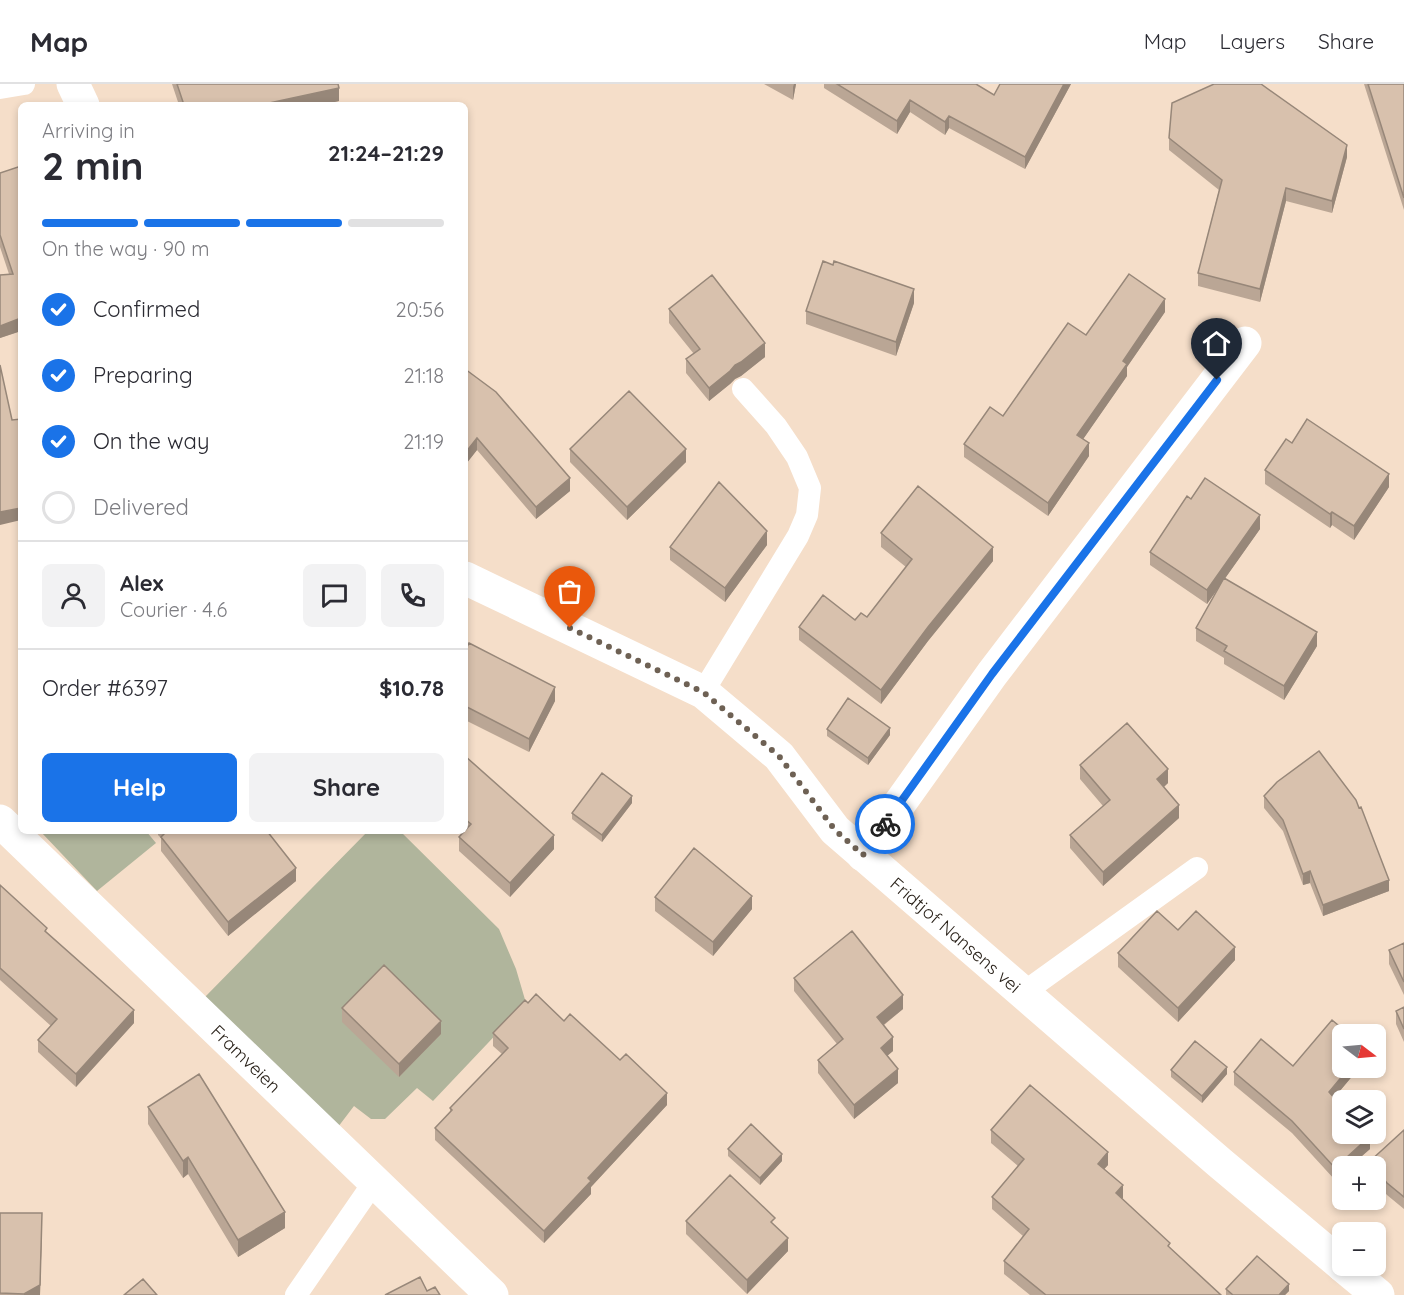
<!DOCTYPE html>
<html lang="en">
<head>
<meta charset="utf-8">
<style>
  :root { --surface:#fff; --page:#f2f2f3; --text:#2b2b33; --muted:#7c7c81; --line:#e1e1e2; --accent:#1a73e8 }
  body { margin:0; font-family:Quicksand,sans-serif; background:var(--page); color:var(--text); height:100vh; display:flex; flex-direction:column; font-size:22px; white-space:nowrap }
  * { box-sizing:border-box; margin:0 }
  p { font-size:20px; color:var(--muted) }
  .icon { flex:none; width:33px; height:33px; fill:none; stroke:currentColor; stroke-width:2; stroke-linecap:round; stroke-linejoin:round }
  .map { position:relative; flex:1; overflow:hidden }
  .sheet { position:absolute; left:18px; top:18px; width:450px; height:732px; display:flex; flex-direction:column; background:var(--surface); border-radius:9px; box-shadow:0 3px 9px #0003 }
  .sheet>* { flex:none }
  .needle { width:39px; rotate:106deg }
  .tools { position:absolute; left:1332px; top:940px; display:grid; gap:12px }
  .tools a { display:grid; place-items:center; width:54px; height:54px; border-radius:9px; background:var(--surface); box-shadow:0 3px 9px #0003; font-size:30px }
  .pin { position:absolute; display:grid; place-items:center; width:51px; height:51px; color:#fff; margin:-62px -26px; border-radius:50% 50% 50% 0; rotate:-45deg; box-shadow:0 0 6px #0007 }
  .pin .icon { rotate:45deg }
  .courier { position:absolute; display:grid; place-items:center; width:60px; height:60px; margin:-30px; border:4px solid #1a73e8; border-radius:50%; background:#fff; color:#222; box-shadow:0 2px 8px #0007 }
  .headline em { font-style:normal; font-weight:700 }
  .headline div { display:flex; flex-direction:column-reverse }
  .headline { display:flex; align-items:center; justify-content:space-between; height:102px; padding:0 24px }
  h1 { font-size:39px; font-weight:700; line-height:45px }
  .bar { display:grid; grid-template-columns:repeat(4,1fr); gap:9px 6px; align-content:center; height:72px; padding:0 24px }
  .bar i { height:8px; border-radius:4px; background:var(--line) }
  .bar .current { background:var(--accent) }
  .bar p { grid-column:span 4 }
  .line { display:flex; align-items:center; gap:15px; padding:0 24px; border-top:2px solid var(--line) }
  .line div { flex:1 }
  .round { display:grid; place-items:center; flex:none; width:63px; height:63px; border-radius:9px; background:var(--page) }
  ol { padding:0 24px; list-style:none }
  li { display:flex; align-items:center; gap:18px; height:66px }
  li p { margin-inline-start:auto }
  li .icon { padding:6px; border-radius:50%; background:var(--accent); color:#fff; stroke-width:4 }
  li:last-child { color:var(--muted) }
  li i { width:33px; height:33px; border:3px solid var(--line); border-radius:50% }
  .action { display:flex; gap:12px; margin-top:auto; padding:12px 24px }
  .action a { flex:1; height:69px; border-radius:9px; background:var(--accent); color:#fff; font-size:24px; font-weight:700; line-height:69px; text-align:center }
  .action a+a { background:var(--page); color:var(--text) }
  header { display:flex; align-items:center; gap:36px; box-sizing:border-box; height:84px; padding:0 30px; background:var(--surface); border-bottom:2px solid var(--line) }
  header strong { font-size:28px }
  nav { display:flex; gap:33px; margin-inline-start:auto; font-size:21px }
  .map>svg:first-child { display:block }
  .green { fill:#b0b59c }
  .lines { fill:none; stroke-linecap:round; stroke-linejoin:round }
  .lane { stroke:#fff; stroke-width:22 }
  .street { stroke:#fff; stroke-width:33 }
  .wall { fill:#baa695 }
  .shaded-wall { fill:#978779 }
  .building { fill:#d8c1ad; stroke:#978779; stroke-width:1.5 }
  .done { stroke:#6e6154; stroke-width:6; stroke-dasharray:0 10.8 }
  .route { stroke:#1a73e8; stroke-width:8 }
  .labels { text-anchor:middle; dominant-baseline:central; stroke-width:4.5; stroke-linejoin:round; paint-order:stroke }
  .street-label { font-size:18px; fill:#251d15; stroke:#fbede1 }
</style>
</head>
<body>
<header>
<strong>Map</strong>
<nav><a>Map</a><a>Layers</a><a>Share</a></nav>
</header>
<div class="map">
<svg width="1404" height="1211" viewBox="0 0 1404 1211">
  <rect width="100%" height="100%" fill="#f5dec9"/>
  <!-- green -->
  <path class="green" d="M 42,747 L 146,747 L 156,759 L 97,807 L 41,748 Z
    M 368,747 L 400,747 L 499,845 L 516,885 L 526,919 L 433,1017 L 417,1004 L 385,1035 L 371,1035 L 354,1022 L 338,1043 L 205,913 Z"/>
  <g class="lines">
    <!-- lane -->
    <path class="lane" d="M 0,4 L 24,0
      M 703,608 L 798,452 L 807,431 L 810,404 L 797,373 L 776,342 L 743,305
      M 1023,909 L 1197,784
      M 296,1211 L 374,1098"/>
    <!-- street -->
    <g class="street">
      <path d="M 73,0 L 83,21"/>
      <path id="s1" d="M 465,494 L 703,608 L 779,672 L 835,746 L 1220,1079 L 1342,1181"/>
      <path id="s2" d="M 0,737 L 492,1211"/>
      <path d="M 863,771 L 992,590 L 1245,259"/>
      <path d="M 1343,1182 L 1378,1211"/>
    </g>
  </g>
  <!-- wall -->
  <path class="wall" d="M 172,0 L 338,0 L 339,17 L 321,21 L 179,21 Z
    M 764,0 L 796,0 L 793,16 Z
    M 824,0 L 976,0 L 994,11 L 1000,0 L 1071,0 L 1025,85 L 949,44 L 945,51 L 910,28 L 897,50 L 824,4 Z
    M 1364,0 L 1404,0 L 1404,126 Z
    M 1169,54 L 1347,73 L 1332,129 L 1286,117 L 1260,218 L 1198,202 L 1198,189 L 1219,106 L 1169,66 Z
    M 21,82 L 21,247 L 0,254 L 0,191 L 9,190 L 0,163 L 0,89 Z
    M 833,181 L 914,219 L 896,272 L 806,240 L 806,227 Z
    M 669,225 L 765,273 L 741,292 L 735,295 L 730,300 L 709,317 L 686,289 L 686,275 L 694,270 L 669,239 Z
    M 1165,228 L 1127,283 L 1127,292 L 1083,355 L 1089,372 L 1048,432 L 964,373 L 964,360 L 1003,332 L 1086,251 Z
    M 465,285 L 570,407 L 536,435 L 477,366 L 466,380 L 465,380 Z
    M 1292,359 L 1389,403 L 1354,456 L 1332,441 L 1330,444 L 1265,400 L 1265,386 Z
    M 570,365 L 686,378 L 627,436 L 570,378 Z
    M 1191,415 L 1260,445 L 1225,494 L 1317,562 L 1284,616 L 1224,580 L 1224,574 L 1196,557 L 1196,544 L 1219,503 L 1207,520 L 1150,481 L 1150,468 Z
    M 881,449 L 993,477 L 928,557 L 881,620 L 799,556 L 799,543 L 867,533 L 906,483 L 881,463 Z
    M 767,461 L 725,518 L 670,476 L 670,463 Z
    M 21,522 L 21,542 L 19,536 L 19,523 Z
    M 465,567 L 555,617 L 529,668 L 465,636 Z
    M 827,645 L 890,651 L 868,681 L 827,652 Z
    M 465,672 L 554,765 L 510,813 L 459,767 L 459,753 L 465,747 Z
    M 1080,681 L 1168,699 L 1164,703 L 1179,734 L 1103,802 L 1070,764 L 1070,751 L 1103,722 L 1080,695 Z
    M 1264,712 L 1389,807 L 1323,832 L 1310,799 L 1303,801 L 1283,747 L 1264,724 Z
    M 632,719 L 602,758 L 572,735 L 572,729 Z
    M 158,747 L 267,747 L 296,797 L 228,852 L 161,767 L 161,754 L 158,751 Z
    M 0,801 L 134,939 L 76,1003 L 38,968 L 38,956 L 51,942 L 0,896 Z
    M 655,813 L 752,825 L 713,872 L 655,827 Z
    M 1178,846 L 1235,876 L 1178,938 L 1118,883 L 1118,869 Z
    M 1404,859 L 1404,911 L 1389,880 L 1389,866 Z
    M 794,894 L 903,925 L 884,941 L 893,967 L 887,972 L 898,999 L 854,1035 L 818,989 L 818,976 L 837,960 L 794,907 Z
    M 528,919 L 564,937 L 667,1021 L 591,1103 L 591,1110 L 544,1159 L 435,1056 L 435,1044 L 450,1029 L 450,1024 L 502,970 L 493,962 L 493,949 Z
    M 1404,923 L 1404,958 L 1396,940 L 1396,927 Z
    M 342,924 L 441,950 L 399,993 L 342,938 Z
    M 1293,982 L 1359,984 L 1334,1014 L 1370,1065 L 1335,1096 L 1292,1049 L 1234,1001 L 1234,988 Z
    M 1171,986 L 1227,990 L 1202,1019 L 1171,993 Z
    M 148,1023 L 285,1144 L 238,1173 L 188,1090 L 183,1094 L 148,1040 Z
    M 991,1046 L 1108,1081 L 1104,1085 L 1122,1115 L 1170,1164 L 1221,1211 L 1030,1211 L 1004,1190 L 1004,1177 L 1023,1152 L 992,1125 L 992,1113 L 1018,1082 L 991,1059 Z
    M 1404,1046 L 1404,1125 L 1387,1111 L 1376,1098 L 1376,1083 L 1369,1083 L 1369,1078 Z
    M 728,1065 L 782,1077 L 760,1101 L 728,1072 Z
    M 0,1129 L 42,1143 L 40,1211 L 0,1211 Z
    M 686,1137 L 775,1141 L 788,1167 L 747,1210 L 686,1150 Z
    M 1226,1205 L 1289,1207 L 1285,1211 L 1226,1211 Z"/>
  <!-- shaded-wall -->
  <path class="shaded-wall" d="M 794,0 L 796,0 L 793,16 L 793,3 Z
    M 1064,0 L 1071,0 L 1025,85 L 1025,73 Z
    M 339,4 L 339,17 L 321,21 L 260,21 Z
    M 910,16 L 910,28 L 897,50 L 897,37 Z
    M 949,32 L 949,44 L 945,51 L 945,38 Z
    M 1347,61 L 1347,73 L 1332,129 L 1332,117 Z
    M 1286,104 L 1286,117 L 1260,218 L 1260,205 Z
    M 914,205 L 914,219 L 896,272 L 896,258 Z
    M 1165,215 L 1165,228 L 1127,283 L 1127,292 L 1077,364 L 1077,351 L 1123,277 Z
    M 21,234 L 21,247 L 0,254 L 0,242 Z
    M 765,259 L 765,273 L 741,292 L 735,295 L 730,300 L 709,317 L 709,304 L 735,281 Z
    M 477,354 L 477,366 L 466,380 L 466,368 Z
    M 1089,359 L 1089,372 L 1048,432 L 1048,419 Z
    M 686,365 L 686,378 L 627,436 L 627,423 Z
    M 1389,390 L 1389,403 L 1354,456 L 1354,442 Z
    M 570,394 L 570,407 L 536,435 L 536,423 Z
    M 21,424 L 21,436 L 0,441 L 0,428 Z
    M 1332,428 L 1332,441 L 1330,444 L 1330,430 Z
    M 1260,431 L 1260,445 L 1207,520 L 1207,506 Z
    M 767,447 L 767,461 L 725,518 L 725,504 Z
    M 993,463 L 993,477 L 928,557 L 881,620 L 881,606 L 928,543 Z
    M 1317,548 L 1317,562 L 1284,616 L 1284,602 Z
    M 555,603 L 555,617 L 529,668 L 529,655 Z
    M 890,644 L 890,651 L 868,681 L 868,674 Z
    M 1168,685 L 1168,699 L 1157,709 L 1157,695 Z
    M 632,712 L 632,719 L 602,758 L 602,751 Z
    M 1179,721 L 1179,734 L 1103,802 L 1103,788 Z
    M 554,751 L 554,765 L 510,813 L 510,799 Z
    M 296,784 L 296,797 L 228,852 L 228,838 Z
    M 1310,787 L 1310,799 L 1303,801 L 1303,790 Z
    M 1389,796 L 1389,807 L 1323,832 L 1323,821 Z
    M 752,812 L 752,825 L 713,872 L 713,858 Z
    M 1235,863 L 1235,876 L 1178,938 L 1178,924 Z
    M 903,911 L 903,925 L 877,946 L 877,933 Z
    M 134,926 L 134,939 L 76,1003 L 76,990 Z
    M 441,937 L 441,950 L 399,993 L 399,980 Z
    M 893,953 L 893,967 L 881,977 L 881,964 Z
    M 1227,983 L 1227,990 L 1202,1019 L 1202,1012 Z
    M 1349,984 L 1359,984 L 1329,1020 L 1329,1008 Z
    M 898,985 L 898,999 L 854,1035 L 854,1021 Z
    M 667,1009 L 667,1021 L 591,1103 L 591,1110 L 544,1159 L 544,1147 L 588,1094 Z
    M 1370,1052 L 1370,1065 L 1349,1083 L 1342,1083 L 1342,1089 L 1335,1096 L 1335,1084 Z
    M 1108,1068 L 1108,1081 L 1098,1092 L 1098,1080 Z
    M 782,1070 L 782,1077 L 760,1101 L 760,1094 Z
    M 188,1073 L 188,1090 L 183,1094 L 183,1077 Z
    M 1123,1101 L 1123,1114 L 1116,1122 L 1116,1109 Z
    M 285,1128 L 285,1144 L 238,1173 L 238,1156 Z
    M 42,1143 L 40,1211 L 24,1211 L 24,1210 Z
    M 788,1154 L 788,1167 L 747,1210 L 747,1196 Z
    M 1289,1200 L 1289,1207 L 1285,1211 L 1279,1211 Z"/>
  <!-- building -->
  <path class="building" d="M 177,0 L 338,0 L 339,4 L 260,21 L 184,21 Z
    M 837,0 L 976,0 L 994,11 L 1000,0 L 1064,0 L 1025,73 L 949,32 L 945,38 L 910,16 L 897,37 Z
    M 1214,0 L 1261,0 L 1347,61 L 1332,117 L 1286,104 L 1260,205 L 1198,189 L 1222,96 L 1169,54 L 1172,19 Z
    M 1368,0 L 1404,0 L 1404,114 Z
    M 21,82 L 21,234 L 0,242 L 0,191 L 13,190 L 0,151 L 0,89 Z
    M 823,177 L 833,181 L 834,177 L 914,205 L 896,258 L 806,227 Z
    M 1129,190 L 1165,215 L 1123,277 L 1127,280 L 1077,351 L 1089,359 L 1048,419 L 964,360 L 990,323 L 1003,332 L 1068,239 L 1086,251 Z
    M 712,191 L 765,259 L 741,278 L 735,281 L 730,287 L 709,304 L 686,275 L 700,265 L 669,225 Z
    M 0,281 L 12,336 L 21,335 L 21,424 L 0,428 Z
    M 465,285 L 496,308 L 570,394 L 536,423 L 477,354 L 466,368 L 465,367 Z
    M 629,307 L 686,365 L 627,423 L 570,365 Z
    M 1307,335 L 1389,390 L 1354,442 L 1332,428 L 1330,430 L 1265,386 L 1286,355 L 1292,359 Z
    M 1205,394 L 1260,431 L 1207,506 L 1150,468 L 1187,412 L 1191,415 Z
    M 719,398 L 767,447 L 725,504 L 670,463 Z
    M 918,402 L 993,463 L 928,543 L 881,606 L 799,543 L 823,511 L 855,536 L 861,529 L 867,533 L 912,475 L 881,449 Z
    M 1224,494 L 1317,548 L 1284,602 L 1224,567 L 1227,562 L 1196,544 Z
    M 469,559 L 555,603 L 529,655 L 465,622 L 465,567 Z
    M 848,614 L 890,644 L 868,674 L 827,645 Z
    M 1127,639 L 1168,685 L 1157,695 L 1179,721 L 1103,788 L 1070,751 L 1110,716 L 1080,681 Z
    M 1319,667 L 1356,716 L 1359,724 L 1361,723 L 1389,796 L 1323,821 L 1310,787 L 1303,790 L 1283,736 L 1264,712 L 1277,698 Z
    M 465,672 L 554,751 L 510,799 L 459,753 L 471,740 L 465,735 Z
    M 602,689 L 632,712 L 602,751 L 572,729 Z
    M 165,747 L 267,747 L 296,784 L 228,838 L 161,753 L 166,748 Z
    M 694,764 L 752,812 L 713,858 L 655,813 Z
    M 0,801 L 47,844 L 45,847 L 134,926 L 76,990 L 38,956 L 57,935 L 0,884 Z
    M 1157,827 L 1178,846 L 1196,827 L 1235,863 L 1178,924 L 1118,869 Z
    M 852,847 L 903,911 L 877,933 L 893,953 L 881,964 L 898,985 L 854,1021 L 818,976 L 843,955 L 794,894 Z
    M 1404,859 L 1404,898 L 1389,866 Z
    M 384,881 L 441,937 L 399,980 L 342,924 Z
    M 536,910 L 564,937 L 570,930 L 620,976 L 626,970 L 667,1009 L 588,1094 L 591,1097 L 544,1147 L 435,1044 L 452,1026 L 450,1024 L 508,964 L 493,949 L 525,916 L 528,919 Z
    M 1404,923 L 1404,945 L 1396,927 Z
    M 1332,936 L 1350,951 L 1342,951 L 1342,984 L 1349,984 L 1329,1008 L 1342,1023 L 1342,1050 L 1367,1050 L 1370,1052 L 1335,1084 L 1292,1037 L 1234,988 L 1261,955 L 1293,982 Z
    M 1195,957 L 1227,983 L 1202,1012 L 1171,986 Z
    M 199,990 L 285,1128 L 238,1156 L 188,1073 L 183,1077 L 148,1023 Z
    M 1030,1001 L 1108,1068 L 1098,1080 L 1123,1101 L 1116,1109 L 1170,1159 L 1168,1162 L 1221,1211 L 1046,1211 L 1004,1177 L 1029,1145 L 992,1113 L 1024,1075 L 991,1046 Z
    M 751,1040 L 782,1070 L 760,1094 L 728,1065 Z
    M 1404,1046 L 1404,1113 L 1387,1099 L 1376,1086 L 1376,1083 L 1373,1083 L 1369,1078 Z
    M 730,1091 L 775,1134 L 771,1138 L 788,1154 L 747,1196 L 686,1137 Z
    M 0,1129 L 42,1129 L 40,1201 L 24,1210 L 0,1209 Z
    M 1257,1172 L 1289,1200 L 1279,1211 L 1233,1211 L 1226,1205 Z
    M 420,1193 L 427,1207 L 435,1203 L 440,1211 L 385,1211 Z
    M 143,1195 L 157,1211 L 124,1211 Z"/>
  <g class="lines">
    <!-- done -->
    <path class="done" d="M 570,544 L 703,608 L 779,672 L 835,746 L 863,771 L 885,740"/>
    <!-- route -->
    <path class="route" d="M 885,740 L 992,590 L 1217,296"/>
  </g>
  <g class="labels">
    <!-- street labels -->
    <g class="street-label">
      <text stroke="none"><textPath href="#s1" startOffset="616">Fridtjof Nansens vei</textPath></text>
      <text stroke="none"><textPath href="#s2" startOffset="342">Framveien</textPath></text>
    </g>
  </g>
</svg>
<div class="tools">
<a><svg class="needle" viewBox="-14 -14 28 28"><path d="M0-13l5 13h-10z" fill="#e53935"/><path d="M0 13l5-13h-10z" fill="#7c7c81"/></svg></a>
<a><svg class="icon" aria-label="layers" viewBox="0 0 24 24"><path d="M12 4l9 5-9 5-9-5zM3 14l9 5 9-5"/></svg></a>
<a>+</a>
<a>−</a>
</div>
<div class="pin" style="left:570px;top:544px;background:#ea580c"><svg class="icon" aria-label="bag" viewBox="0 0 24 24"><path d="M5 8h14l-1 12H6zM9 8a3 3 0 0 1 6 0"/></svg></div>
<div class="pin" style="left:1217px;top:296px;background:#1f2937"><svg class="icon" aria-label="home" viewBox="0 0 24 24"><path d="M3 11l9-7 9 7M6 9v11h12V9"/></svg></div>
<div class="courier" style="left:885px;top:740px"><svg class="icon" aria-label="bike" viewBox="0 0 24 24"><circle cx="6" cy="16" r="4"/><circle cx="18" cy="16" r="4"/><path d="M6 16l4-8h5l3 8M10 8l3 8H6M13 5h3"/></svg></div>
<section class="sheet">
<div class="headline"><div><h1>2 min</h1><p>Arriving in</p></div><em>21:24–21:29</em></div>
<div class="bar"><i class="current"></i><i class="current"></i><i class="current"></i><i></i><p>On the way · 90 m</p></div>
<ol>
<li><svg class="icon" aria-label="check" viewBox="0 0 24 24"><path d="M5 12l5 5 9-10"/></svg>Confirmed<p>20:56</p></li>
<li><svg class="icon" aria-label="check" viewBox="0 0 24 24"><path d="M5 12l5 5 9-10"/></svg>Preparing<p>21:18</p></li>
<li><svg class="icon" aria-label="check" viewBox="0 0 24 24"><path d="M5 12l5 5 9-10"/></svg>On the way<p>21:19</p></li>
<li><i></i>Delivered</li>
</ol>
<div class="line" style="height:108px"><a class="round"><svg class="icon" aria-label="person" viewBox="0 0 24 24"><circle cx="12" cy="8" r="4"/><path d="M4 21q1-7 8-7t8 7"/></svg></a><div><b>Alex</b><p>Courier · 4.6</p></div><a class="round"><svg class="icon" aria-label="chat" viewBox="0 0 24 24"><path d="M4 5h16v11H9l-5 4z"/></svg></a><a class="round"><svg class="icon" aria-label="phone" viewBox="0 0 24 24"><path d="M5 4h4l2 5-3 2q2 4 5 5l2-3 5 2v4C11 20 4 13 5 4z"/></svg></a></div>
<div class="line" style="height:78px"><div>Order #6397</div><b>$10.78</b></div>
<div class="action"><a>Help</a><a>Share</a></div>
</section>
</div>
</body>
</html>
